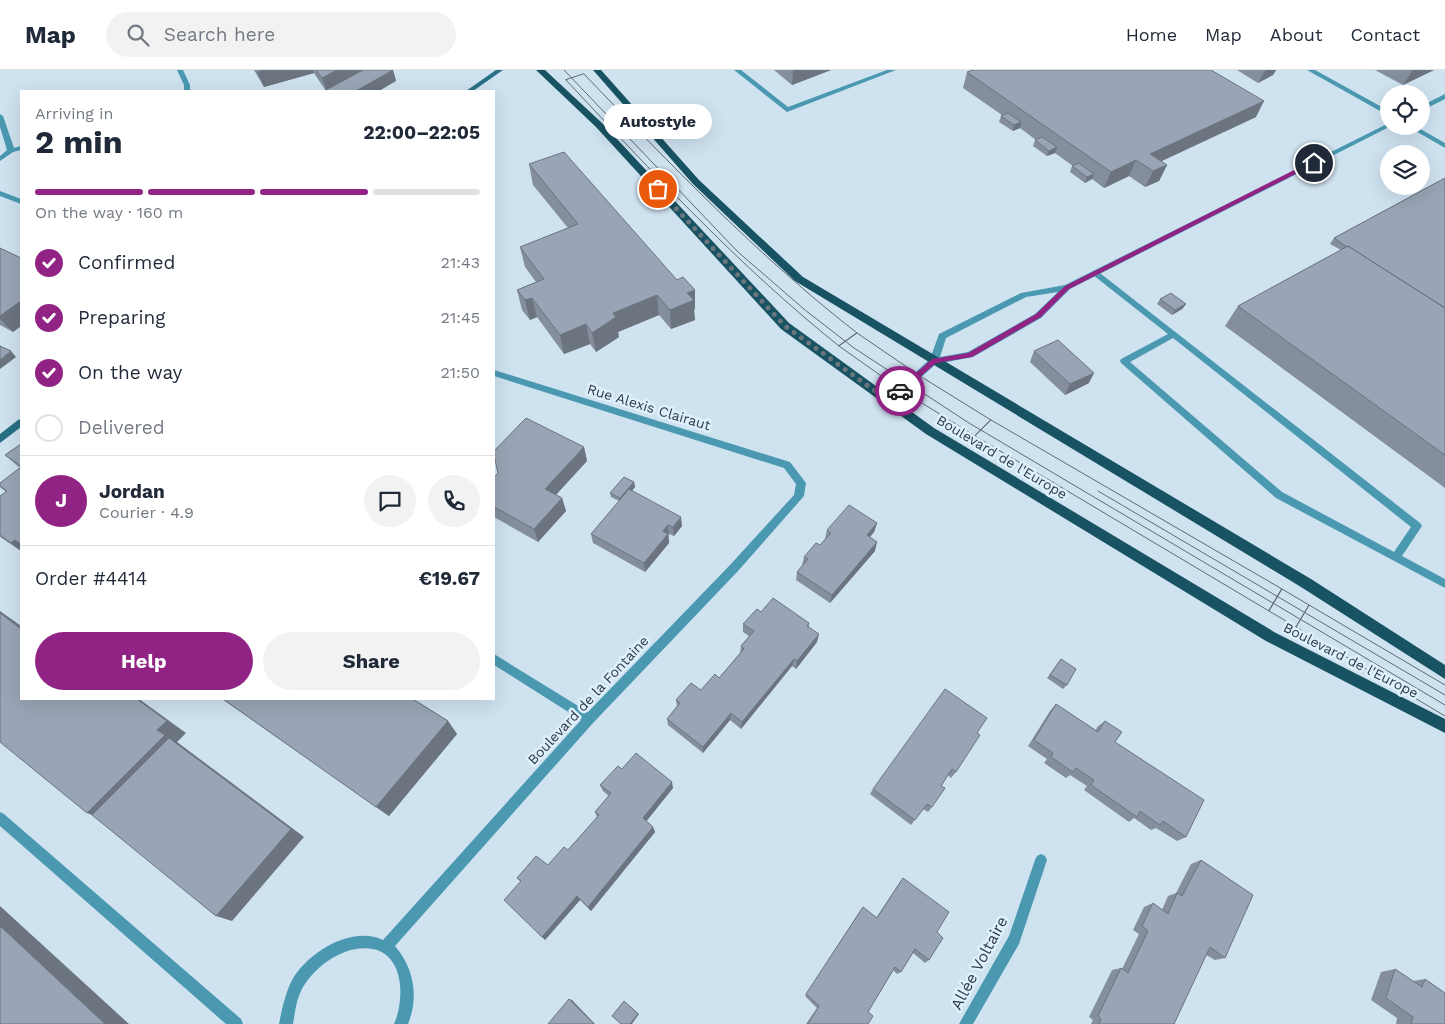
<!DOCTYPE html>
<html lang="en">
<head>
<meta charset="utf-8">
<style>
  :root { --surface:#fff; --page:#f2f2f3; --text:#1f2937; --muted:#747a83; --line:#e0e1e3; --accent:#912384 }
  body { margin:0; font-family:"Work Sans",sans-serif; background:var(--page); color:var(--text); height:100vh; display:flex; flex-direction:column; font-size:19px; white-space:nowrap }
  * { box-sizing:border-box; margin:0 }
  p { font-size:16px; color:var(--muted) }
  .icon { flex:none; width:28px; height:28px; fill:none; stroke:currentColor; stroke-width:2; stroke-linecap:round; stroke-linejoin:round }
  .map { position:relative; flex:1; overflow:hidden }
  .side { position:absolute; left:20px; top:20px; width:475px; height:610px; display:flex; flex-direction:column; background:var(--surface); border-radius:0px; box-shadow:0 5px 20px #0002 }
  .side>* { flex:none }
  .tools { position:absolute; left:1380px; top:15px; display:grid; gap:10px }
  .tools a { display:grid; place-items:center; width:50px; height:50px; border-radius:50%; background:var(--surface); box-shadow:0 5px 20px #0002; font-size:25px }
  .pin { position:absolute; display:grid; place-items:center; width:42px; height:42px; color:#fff; margin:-21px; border:2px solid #fff; border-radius:50%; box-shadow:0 1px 5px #0007 }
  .courier { position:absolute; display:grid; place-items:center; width:50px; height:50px; margin:-25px; border:4px solid #912384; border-radius:50%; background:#fff; color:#222; box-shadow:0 1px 6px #0007 }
  .bubble { position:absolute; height:35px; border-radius:18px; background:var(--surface); box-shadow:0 5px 20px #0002; font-size:16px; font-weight:700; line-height:35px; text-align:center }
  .summary em { font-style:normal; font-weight:700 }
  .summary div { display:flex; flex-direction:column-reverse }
  .summary { display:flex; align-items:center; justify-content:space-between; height:85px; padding:0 15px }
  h1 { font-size:32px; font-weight:700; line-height:38px }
  .bar { display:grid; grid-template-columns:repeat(4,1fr); gap:8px 5px; align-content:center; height:60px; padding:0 15px }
  .bar i { height:6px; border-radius:4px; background:var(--line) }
  .bar .active { background:var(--accent) }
  .bar p { grid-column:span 4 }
  .line { display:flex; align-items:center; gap:12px; padding:0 15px; border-top:1px solid var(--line) }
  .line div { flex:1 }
  .round { display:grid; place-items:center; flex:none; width:52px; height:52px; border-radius:26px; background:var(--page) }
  ol { padding:0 15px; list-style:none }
  li { display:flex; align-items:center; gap:15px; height:55px }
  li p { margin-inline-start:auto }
  li .icon { padding:5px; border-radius:50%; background:var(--accent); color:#fff; stroke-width:4 }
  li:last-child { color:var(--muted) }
  li i { width:28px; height:28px; border:2px solid var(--line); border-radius:50% }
  .primary-button { display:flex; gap:10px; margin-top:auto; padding:10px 15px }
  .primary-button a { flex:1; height:58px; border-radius:30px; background:var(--accent); color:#fff; font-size:20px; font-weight:700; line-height:58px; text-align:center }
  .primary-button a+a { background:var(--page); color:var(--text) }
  header { display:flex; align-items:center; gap:30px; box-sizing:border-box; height:70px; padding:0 25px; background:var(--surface); border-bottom:1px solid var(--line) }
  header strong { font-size:24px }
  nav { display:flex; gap:28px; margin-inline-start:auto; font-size:18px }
  .search { width:350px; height:45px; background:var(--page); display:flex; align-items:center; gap:12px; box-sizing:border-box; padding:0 18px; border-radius:28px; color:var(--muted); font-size:19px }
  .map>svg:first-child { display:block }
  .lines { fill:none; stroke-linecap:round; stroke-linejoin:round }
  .lane { fill:#4a99b1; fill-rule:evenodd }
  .street { fill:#4a99b1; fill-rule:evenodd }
  .secondary { fill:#287084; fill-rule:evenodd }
  .primary { fill:#185363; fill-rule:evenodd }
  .tram { stroke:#606b73; stroke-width:1 }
  .wall { fill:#848e9d }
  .shaded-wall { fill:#6b747f }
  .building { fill:#99a5b6; stroke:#6b747f }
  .route { fill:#912384 }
  .done { stroke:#6a757e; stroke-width:5; stroke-dasharray:0 9 }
  .labels { text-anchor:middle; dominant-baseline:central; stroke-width:5; stroke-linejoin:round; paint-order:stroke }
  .street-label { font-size:14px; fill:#333b41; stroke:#dcf0fe }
  .near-street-label { font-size:16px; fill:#333b41; stroke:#dcf0fe }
</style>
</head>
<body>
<header>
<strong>Map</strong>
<div class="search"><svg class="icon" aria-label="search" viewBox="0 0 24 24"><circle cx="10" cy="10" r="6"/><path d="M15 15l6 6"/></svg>Search here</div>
<nav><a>Home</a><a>Map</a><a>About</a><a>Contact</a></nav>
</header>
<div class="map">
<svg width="1445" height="954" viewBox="0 0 1445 954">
  <rect width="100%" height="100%" fill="#cfe2f0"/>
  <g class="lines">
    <!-- lane -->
    <path class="lane" d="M 177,0 L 183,0 L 190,15 L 190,21 L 184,21 L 184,15 Z
      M 734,0 L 741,0 L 788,37 L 887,0 L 896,0 L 787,42 Z
      M 0,44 L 3,46 L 14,78 L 21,76 L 21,80 L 13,82 L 0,91 L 0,86 L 7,80 L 0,57 Z
      M 1096,200 L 1420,453 L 1422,456 L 1402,486 L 1445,509 L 1445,518 L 1276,428 L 1121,293 L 1120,291 L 1121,289 L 1168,264 L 1093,205 L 1093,201 ZM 1173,268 L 1411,457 L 1394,482 L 1282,422 L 1130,292 Z
      M 0,742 L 4,744 L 241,949 L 243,954 L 226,954 L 0,756 Z"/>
    <!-- street -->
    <path class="street" d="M 1307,0 L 1315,0 L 1389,41 L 1389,46 Z
      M 1445,24 L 1445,29 L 1421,41 L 1421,36 Z
      M 1389,53 L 1389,56 L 1391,56 L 1070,219 L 1041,248 L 973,287 L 936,294 L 892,333 L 886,333 L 885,331 L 886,329 L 930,289 L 939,264 L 1021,223 L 1065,215 ZM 1058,222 L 1035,244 L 968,282 L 940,287 L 946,268 L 1026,227 Z
      M 1407,56 L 1415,56 L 1445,73 L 1445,78 Z
      M 0,121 L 21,129 L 21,134 L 0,126 Z
      M 494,300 L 790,392 L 806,413 L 804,426 L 738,501 L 593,653 L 395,876 C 414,898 419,927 408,954 L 394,954 C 404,931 405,890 377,880 C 348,871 313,896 301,921 C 296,931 295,943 293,954 L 279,954 C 282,939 285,924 292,910 C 308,882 352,855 383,870 L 581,650 L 494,595 L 494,584 L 588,642 L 730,495 L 794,425 L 796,414 L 784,398 L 494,306 Z
      M 1041,784 L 1045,786 L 1047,790 L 1019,874 L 973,954 L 959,954 L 1009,866 L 1035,790 L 1037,786 Z"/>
    <!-- secondary -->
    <path class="secondary" d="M 496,0 L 503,0 L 473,21 L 466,21 Z
      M 21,349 L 21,357 L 0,373 L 0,364 L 18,350 Z"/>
    <!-- primary -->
    <path class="primary" d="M 536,0 L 545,0 L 602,53 L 789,253 L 934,358 L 1276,563 L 1445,649 L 1445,663 L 1266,571 L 926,364 L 781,259 L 596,57 Z
      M 593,0 L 601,0 L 699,110 L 803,207 L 1311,509 L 1445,595 L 1445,609 L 1301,517 L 795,211 L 693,114 Z"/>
    <!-- tram -->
    <path class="tram" d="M 564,0 L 738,182 L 805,240 L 854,278 L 969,353 L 1445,635
      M 584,4 C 671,95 757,185 857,263 L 839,276 C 739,196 653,103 566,10 Z
      M 857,263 L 920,306 L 991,350 L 975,366 L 901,320 L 839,276 Z
      M 991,350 L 1282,519 L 1269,541 L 975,366 Z
      M 1098,421 L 1445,625
      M 1282,519 L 1309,535 L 1296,557 L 1269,541 Z
      M 1445,615 L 1309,535 L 1296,557 L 1445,646"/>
  </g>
  <!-- wall -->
  <path class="wall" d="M 254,0 L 393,0 L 396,11 L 326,21 L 314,3 L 264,17 Z
    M 774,0 L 831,0 L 792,15 Z
    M 1237,0 L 1276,0 L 1273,5 L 1258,13 Z
    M 1375,0 L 1434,0 L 1403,15 Z
    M 967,2 L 1256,47 L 1161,91 L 1167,95 L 1159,111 L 1145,117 L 1129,106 L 1104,118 L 1092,109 L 1085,113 L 1070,102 L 1072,96 L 1073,96 L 1055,83 L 1047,86 L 1033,76 L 1035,70 L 1036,70 L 1020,58 L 1013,61 L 999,52 L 1001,46 L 1002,45 L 963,18 Z
    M 529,94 L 695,239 L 694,240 L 695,250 L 671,259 L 659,245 L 618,262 L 619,267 L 596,282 L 590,274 L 564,284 L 537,247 L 530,250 L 522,240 L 517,220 L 536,212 L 525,197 L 520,177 L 568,158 L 533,115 Z
    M 1445,108 L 1445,418 L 1225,256 L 1238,236 L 1341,180 L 1330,174 L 1334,168 Z
    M 0,178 L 21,188 L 21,256 L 13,262 L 0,255 Z
    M 1160,229 L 1186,234 L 1182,239 L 1172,245 L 1157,234 Z
    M 1034,281 L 1089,313 L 1065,325 L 1030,292 Z
    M 21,374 L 21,481 L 0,467 L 0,426 L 6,422 L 0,417 L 20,398 L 5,385 Z
    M 584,377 L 587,391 L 556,425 L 562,428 L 566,441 L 538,472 L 494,447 L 494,408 Z
    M 634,412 L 635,417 L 632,421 L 682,456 L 674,466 L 669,464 L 668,466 L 669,473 L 645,502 L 593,473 L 591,464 L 619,431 L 611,427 L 610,423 Z
    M 877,453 L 874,462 L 870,467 L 875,481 L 830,533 L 796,510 L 797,502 L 802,496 L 804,487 L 820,475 L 825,469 L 827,460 Z
    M 761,542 L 809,553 L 809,557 L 817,572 L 796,599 L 792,596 L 741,659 L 730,650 L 703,683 L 668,655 L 667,649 L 677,636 L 676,630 L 701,620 L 719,608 L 740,583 L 741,576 L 749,566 L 743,562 L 743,554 Z
    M 1061,589 L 1067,615 L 1063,619 L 1047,608 Z
    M 222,629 L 413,629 L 448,651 L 457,664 L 389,746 Z
    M 1056,634 L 1096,660 L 1097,657 L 1105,651 L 1115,672 L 1186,767 L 1177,771 L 1156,758 L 1151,760 L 1134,748 L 1129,752 L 1084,720 L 1087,716 L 1070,705 L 1066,708 L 1044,693 L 1047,689 L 1028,676 L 1050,641 Z
    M 977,663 L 956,702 L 951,708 L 948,705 L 941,716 L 932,737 L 928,742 L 923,739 L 911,755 L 870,724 L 873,719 Z
    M 622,699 L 673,718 L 646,751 L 653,757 L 655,762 L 591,841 L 580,830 L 545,870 L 521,812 L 517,808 L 548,795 L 568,780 L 597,747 L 595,742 L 609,726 L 603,721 L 600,715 Z
    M 1201,790 L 1225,888 L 1215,890 L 1206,885 L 1174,954 L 1091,954 L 1093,950 L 1089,947 L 1112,900 L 1121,898 L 1122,899 L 1139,864 L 1133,860 L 1144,837 L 1153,833 L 1162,840 L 1168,826 L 1176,823 L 1191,794 Z
    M 903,808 L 937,862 L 929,890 L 925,893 L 913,883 L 901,902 L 897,904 L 893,900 L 868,942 L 868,954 L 806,954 L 817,938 L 805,926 L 860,841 L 863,837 L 876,848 L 900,812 Z
    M 1395,899 L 1413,911 L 1425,909 L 1445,954 L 1396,954 L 1397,948 L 1371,930 L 1381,902 Z"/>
  <!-- shaded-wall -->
  <path class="shaded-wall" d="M 262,0 L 313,0 L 314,3 L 264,17 L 257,2 Z
    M 337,0 L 371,0 L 327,21 L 322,8 Z
    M 393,0 L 396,11 L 379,21 L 356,21 Z
    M 793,0 L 831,0 L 792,15 Z
    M 1267,0 L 1276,0 L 1273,5 L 1258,13 L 1264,2 Z
    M 1413,0 L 1434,0 L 1403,15 Z
    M 1264,31 L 1256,47 L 1147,98 L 1150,84 Z
    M 1021,52 L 1020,58 L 1013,61 L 1014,55 Z
    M 1057,77 L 1055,83 L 1047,86 L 1049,81 Z
    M 1136,90 L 1129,106 L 1104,118 L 1111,102 Z
    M 1167,95 L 1159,111 L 1145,117 L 1153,101 Z
    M 1094,104 L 1092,109 L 1085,113 L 1087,107 Z
    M 695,220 L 695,239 L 694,240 L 695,250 L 671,259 L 670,240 L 687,223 Z
    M 657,225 L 659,245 L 618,262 L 619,267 L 596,282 L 592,263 L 613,243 Z
    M 532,228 L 537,247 L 530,250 L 525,230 Z
    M 21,231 L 21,256 L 13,262 L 0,249 L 0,246 Z
    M 1186,234 L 1182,239 L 1172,245 L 1175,240 Z
    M 586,254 L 590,274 L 564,284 L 560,265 Z
    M 11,281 L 16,287 L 0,299 L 0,290 Z
    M 1094,303 L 1089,313 L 1065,325 L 1070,314 Z
    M 584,377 L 587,391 L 549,432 L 545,419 Z
    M 634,412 L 635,417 L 621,433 L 620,428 Z
    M 562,428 L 566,441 L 538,472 L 534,459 Z
    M 681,447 L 682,456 L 674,466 L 673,457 Z
    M 877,453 L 874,462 L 864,474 L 867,465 Z
    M 668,455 L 669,473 L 645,502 L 644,493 L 663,461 Z
    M 15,470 L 21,474 L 21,481 L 11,473 Z
    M 877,472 L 875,481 L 830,533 L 832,525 Z
    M 0,541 L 21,556 L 21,559 L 0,543 Z
    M 819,564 L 817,572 L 796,599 L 797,591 Z
    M 794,589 L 792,596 L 741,659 L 742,652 Z
    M 137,629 L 139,629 L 186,663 L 177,672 L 304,767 L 232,851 L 216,846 L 111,753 L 87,743 L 157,660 Z
    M 731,643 L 730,650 L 703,683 L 703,677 Z
    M 448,651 L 457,664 L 389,746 L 376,737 Z
    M 672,712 L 673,718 L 645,753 L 643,748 Z
    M 653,757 L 655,762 L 591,841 L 588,837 Z
    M 577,826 L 580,830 L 545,870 L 542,867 Z
    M 0,836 L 129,954 L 105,954 L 0,856 Z
    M 569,929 L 572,930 L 595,954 L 594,954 Z
    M 624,931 L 639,944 L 632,954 L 630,954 Z"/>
  <!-- building -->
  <path class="building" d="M 316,0 L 337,0 L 322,8 Z
    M 363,0 L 393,0 L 356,21 L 324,21 Z
    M 973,0 L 1211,0 L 1264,31 L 1150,84 L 1167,95 L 1153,101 L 1136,90 L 1111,102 L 967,2 Z
    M 1008,43 L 1021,52 L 1014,55 L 1001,46 Z
    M 1042,67 L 1057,77 L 1049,81 L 1035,70 Z
    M 564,82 L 677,210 L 683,207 L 695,220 L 687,223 L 694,230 L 670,240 L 657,225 L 613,243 L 616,247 L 592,263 L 586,254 L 560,265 L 532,228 L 525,230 L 517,220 L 544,209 L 520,177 L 578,154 L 529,94 Z
    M 1079,93 L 1094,104 L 1087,107 L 1072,96 Z
    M 1445,108 L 1445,238 L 1348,176 L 1347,177 L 1334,168 Z
    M 1348,176 L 1445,238 L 1445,385 L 1238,236 Z
    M 0,178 L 21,188 L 21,231 L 0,246 Z
    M 1171,223 L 1186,234 L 1175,240 L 1160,229 Z
    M 1058,270 L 1094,303 L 1070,314 L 1034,281 Z
    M 0,276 L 11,281 L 0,290 Z
    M 526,348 L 584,377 L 545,419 L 562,428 L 534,459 L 494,437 L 494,408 L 498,403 L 494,385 L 494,381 Z
    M 21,374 L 21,396 L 5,385 Z
    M 21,397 L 21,474 L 15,470 L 11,473 L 0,465 L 0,426 L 7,421 L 0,416 L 0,413 Z
    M 624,407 L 634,412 L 620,428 L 610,423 Z
    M 629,419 L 681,447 L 673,457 L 668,455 L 663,461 L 668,464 L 644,493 L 591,464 Z
    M 849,435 L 877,453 L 867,465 L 877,472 L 832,525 L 797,502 L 808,489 L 804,487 L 816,473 L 820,475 L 831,463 L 827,460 Z
    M 773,528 L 809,553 L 807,556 L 819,564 L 797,591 L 794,589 L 742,652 L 731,643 L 703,677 L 667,649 L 680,633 L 676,630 L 691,613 L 701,620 L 715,604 L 719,608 L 744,579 L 741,576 L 754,561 L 743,554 L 757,539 L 761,542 Z
    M 0,543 L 21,559 L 21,629 L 137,629 L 167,651 L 157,660 L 165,665 L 87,743 L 0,672 Z
    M 1061,589 L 1076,599 L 1067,615 L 1050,605 Z
    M 945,619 L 987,648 L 977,663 L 980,665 L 956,702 L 952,699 L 941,716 L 945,718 L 932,737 L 927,734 L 915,750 L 873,719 Z
    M 223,629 L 413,629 L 448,651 L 376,737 Z
    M 1056,634 L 1098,662 L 1105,651 L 1122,662 L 1115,672 L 1204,730 L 1186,767 L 1163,751 L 1160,755 L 1140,741 L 1137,747 L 1091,715 L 1094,710 L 1076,698 L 1073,702 L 1051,687 L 1053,683 L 1034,670 Z
    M 169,668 L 291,759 L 216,846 L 92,745 Z
    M 636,683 L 672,712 L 643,748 L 653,757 L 588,837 L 577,826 L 542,867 L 504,830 L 521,811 L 517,808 L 536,786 L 548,795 L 564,777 L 568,780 L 599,745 L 595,742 L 611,723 L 600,715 L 618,696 L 622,699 Z
    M 1201,790 L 1253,825 L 1225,888 L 1210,877 L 1174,954 L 1099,954 L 1101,949 L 1098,946 L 1121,898 L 1128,903 L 1148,861 L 1142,856 L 1153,833 L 1168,844 L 1177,823 L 1182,826 Z
    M 903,808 L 949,842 L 937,862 L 943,868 L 929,890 L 915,879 L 901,902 L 895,897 L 868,942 L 873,946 L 868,954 L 808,954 L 819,936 L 806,924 L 863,837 L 877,848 Z
    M 0,856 L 105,954 L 0,954 Z
    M 1395,899 L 1422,917 L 1425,909 L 1445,923 L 1445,954 L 1411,954 L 1413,947 L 1386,928 Z
    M 569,929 L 594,954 L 548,954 Z
    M 624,931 L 638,944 L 630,954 L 621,954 L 612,946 Z"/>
  <!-- route -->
  <path class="route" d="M 1312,91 L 1317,93 L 1069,219 L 1041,247 L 972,287 L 936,293 L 903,322 L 898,322 L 898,319 L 932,289 L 968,283 L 1036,244 L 1065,216 Z"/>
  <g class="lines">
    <!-- done -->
    <path class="done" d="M 658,119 L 785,256 L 889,331 L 900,321"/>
  </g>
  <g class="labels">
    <!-- street labels -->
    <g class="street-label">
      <text transform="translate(649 337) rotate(17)">Rue Alexis Clairaut</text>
      <text transform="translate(1002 387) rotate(31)">Boulevard de l'Europe</text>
      <text transform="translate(1351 590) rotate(27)">Boulevard de l'Europe</text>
      <text transform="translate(588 630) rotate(-47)">Boulevard de la Fontaine</text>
    </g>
    <!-- near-street labels -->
    <g class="near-street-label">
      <text transform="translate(979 893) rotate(-62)">Allée Voltaire</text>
    </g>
  </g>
</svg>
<div class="tools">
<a><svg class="icon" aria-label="locate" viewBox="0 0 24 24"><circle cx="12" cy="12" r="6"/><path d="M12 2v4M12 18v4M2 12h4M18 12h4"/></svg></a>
<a><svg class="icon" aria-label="layers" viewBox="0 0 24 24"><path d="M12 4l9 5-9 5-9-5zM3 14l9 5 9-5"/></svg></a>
</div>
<div class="pin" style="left:658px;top:119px;background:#ea580c"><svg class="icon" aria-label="bag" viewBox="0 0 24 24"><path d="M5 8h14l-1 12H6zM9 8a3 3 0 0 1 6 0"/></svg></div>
<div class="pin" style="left:1314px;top:93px;background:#1f2937"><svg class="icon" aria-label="home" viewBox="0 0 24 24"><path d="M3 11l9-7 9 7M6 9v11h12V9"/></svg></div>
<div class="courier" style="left:900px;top:321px"><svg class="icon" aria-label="car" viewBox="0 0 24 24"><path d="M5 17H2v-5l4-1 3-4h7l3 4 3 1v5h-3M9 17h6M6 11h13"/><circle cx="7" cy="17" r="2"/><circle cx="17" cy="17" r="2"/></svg></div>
<div class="bubble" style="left:604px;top:34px;width:108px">Autostyle</div>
<section class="side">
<div class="summary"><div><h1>2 min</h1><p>Arriving in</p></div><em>22:00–22:05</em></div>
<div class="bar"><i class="active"></i><i class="active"></i><i class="active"></i><i></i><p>On the way · 160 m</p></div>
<ol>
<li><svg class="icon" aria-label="check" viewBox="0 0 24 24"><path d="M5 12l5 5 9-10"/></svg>Confirmed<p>21:43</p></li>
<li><svg class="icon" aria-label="check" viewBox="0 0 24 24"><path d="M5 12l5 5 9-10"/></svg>Preparing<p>21:45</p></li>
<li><svg class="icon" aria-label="check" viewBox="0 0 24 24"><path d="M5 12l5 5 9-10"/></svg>On the way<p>21:50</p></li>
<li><i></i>Delivered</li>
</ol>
<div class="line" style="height:90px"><b class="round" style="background:var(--accent);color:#fff">J</b><div><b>Jordan</b><p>Courier · 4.9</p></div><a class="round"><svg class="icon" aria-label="chat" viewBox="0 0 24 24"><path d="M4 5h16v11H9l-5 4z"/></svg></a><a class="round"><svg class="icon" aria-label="phone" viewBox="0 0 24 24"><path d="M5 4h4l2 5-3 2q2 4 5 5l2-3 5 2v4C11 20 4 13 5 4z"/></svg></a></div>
<div class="line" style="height:65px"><div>Order #4414</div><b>€19.67</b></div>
<div class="primary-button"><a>Help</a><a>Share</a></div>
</section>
</div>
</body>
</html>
